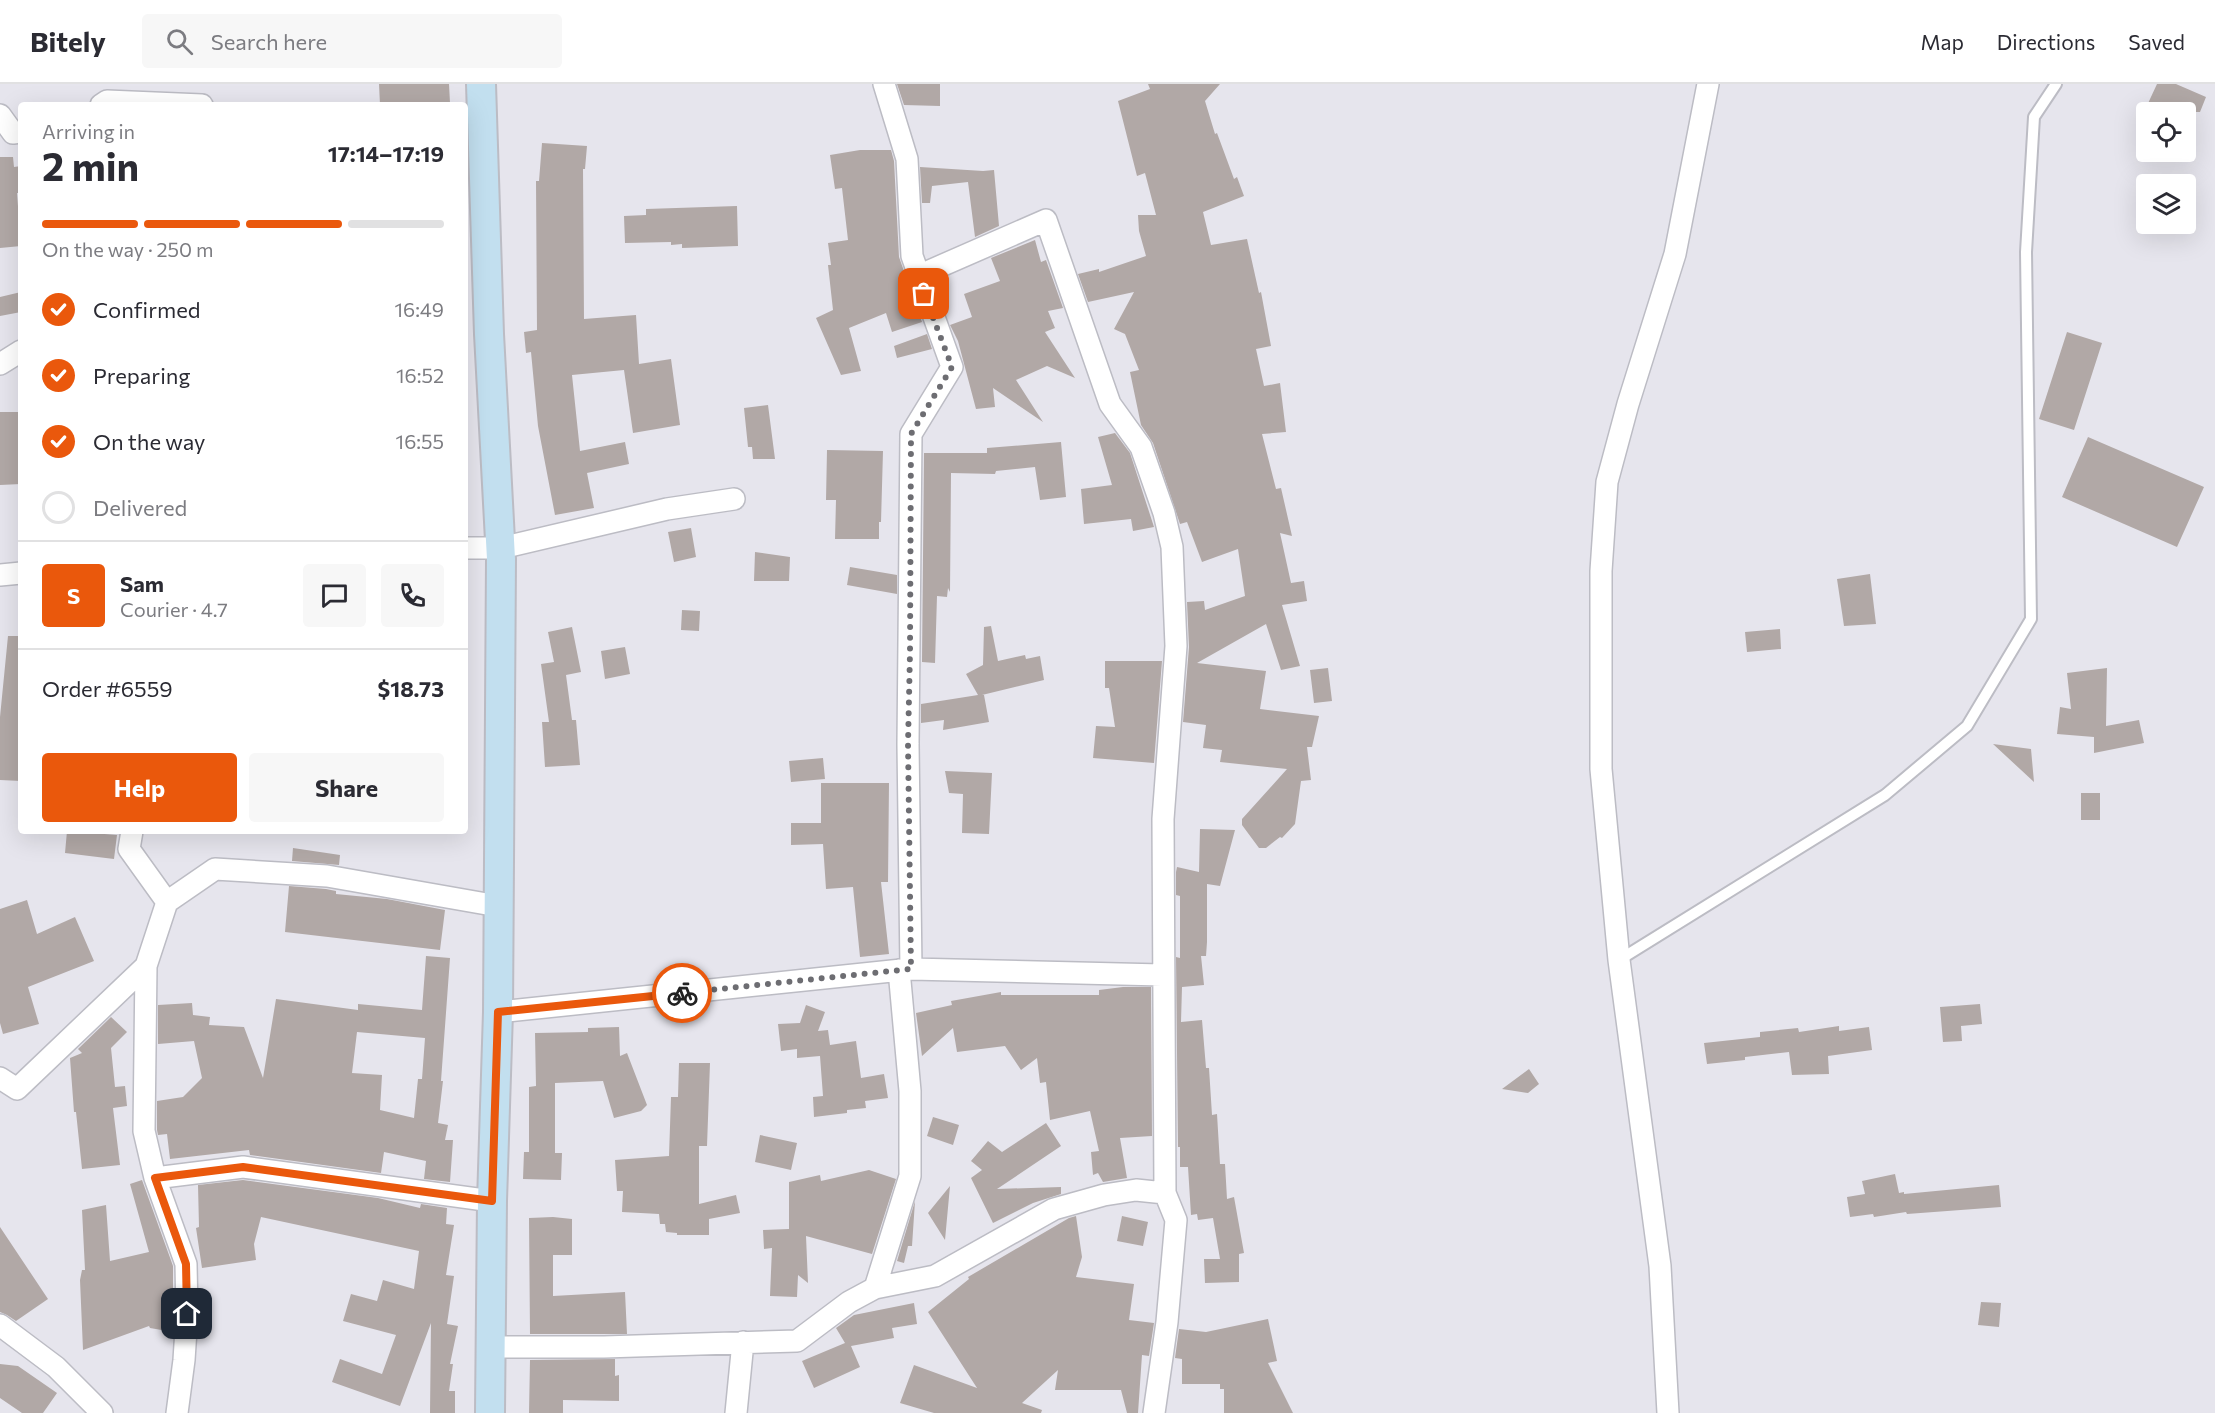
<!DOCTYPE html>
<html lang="en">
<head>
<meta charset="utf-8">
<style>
  :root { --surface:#fff; --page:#f7f7f7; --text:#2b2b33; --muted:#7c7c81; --line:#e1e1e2; --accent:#ea580c }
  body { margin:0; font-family:Commissioner,sans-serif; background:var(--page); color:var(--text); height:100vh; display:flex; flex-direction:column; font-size:22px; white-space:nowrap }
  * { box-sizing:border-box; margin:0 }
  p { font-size:20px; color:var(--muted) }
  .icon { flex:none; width:33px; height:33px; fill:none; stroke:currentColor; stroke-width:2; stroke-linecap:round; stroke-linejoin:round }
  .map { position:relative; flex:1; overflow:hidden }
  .details { position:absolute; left:18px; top:18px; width:450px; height:732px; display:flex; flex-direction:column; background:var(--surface); border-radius:6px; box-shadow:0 6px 24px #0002 }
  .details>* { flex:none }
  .controls { position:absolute; left:2136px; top:18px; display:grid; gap:12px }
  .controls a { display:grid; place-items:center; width:60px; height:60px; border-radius:6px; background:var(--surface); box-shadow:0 6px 24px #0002; font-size:30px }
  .pin { position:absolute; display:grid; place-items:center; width:51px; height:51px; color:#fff; margin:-26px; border-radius:12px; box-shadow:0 3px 9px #0006 }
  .courier { position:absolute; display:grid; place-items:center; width:60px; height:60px; margin:-30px; border:4px solid #ea580c; border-radius:50%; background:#fff; color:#222; box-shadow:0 2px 8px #0007 }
  .head em { font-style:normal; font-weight:700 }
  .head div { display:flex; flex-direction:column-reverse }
  .head { display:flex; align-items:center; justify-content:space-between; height:102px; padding:0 24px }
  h1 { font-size:39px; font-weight:700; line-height:45px }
  .bar { display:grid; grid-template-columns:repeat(4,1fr); gap:9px 6px; align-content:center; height:72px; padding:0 24px }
  .bar i { height:8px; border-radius:4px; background:var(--line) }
  .bar .current { background:var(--accent) }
  .bar p { grid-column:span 4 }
  .line { display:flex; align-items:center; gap:15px; padding:0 24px; border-top:2px solid var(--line) }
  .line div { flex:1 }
  .round { display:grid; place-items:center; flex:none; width:63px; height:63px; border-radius:6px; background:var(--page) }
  ol { padding:0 24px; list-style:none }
  li { display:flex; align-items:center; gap:18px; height:66px }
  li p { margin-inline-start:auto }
  li .icon { padding:6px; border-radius:50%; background:var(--accent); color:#fff; stroke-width:4 }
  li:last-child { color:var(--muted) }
  li i { width:33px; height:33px; border:3px solid var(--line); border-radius:50% }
  .action { display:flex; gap:12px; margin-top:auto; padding:12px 24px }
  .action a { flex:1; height:69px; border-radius:6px; background:var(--accent); color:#fff; font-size:24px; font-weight:700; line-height:69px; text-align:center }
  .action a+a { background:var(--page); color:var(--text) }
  header { display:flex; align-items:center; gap:36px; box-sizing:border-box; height:84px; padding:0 30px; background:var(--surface); border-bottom:2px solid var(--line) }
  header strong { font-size:28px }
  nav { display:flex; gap:33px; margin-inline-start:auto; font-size:21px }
  .search { width:420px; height:54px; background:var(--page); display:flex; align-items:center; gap:15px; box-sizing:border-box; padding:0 21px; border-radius:6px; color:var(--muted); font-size:22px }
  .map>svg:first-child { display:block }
  .building { fill:#b1a8a6; fill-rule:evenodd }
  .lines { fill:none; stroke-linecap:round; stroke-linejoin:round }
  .lane-casing { stroke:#bcbcc4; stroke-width:14 }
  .street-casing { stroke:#bcbcc4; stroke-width:24 }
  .secondary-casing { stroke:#bcbcc4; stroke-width:32 }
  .lane { stroke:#fff; stroke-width:10 }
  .street { stroke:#fff; stroke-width:21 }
  .secondary { stroke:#c2dfef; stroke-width:28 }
  .done { stroke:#6d6d72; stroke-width:6; stroke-dasharray:0 10.8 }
  .route { stroke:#ea580c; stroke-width:8 }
</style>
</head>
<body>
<header>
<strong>Bitely</strong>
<div class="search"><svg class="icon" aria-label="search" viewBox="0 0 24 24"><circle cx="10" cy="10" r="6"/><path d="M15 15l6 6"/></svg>Search here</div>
<nav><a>Map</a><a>Directions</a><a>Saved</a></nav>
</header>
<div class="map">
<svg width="2215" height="1329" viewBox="0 0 2215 1329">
  <rect width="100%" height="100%" fill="#e6e5ed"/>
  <!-- building -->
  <path class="building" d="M 379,0 L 449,0 L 450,19 L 380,21 Z
    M 897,0 L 940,0 L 940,22 L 904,21 Z
    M 1148,0 L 1220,0 L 1205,17 L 1215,50 L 1217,49 L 1234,95 L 1237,93 L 1244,112 L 1203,128 L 1211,161 L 1247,155 L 1259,209 L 1261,208 L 1271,262 L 1256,265 L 1264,302 L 1280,299 L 1286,348 L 1262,350 L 1276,405 L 1281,404 L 1292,452 L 1280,449 L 1291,499 L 1304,497 L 1307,517 L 1282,521 L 1300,582 L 1281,586 L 1266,540 L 1197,579 L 1266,587 L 1260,625 L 1319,632 L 1312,663 L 1307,663 L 1311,696 L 1301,697 L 1295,740 L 1282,754 L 1280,753 L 1266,764 L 1259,764 L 1242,741 L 1242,735 L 1287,685 L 1220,678 L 1222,666 L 1203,664 L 1206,641 L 1183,638 L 1189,563 L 1187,518 L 1204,517 L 1205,526 L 1245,512 L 1238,465 L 1202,478 L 1187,438 L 1180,440 L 1153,359 L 1141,341 L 1130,288 L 1139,286 L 1125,250 L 1114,245 L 1134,208 L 1088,218 L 1078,190 L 1099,185 L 1099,188 L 1146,172 L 1139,147 L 1138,131 L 1156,131 L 1145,89 L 1137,92 L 1118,17 L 1150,5 Z
    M 2157,0 L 2176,0 L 2206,13 L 2200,28 L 2144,28 Z
    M 542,59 L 587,62 L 585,85 L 583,85 L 584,235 L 636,231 L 639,280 L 671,275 L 680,341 L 633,349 L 624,286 L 572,291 L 580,367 L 625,358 L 629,380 L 587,389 L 594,424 L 555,431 L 538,342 L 531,268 L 526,269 L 524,248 L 537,246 L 536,97 L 539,97 Z
    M 860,66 L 891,66 L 894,77 L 899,173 L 922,238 L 892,248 L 886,229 L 849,244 L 861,287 L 841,291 L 816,234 L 833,226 L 828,181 L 831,181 L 828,159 L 848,156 L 842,104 L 835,105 L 830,71 Z
    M 0,73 L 13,73 L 14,83 L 21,82 L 21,109 L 17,109 L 21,162 L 0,164 Z
    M 920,83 L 983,87 L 994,86 L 999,142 L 975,153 L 968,98 L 932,102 L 930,119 L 922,119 Z
    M 737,122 L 738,162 L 682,164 L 682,160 L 671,161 L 671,158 L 625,159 L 624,132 L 646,131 L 646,125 Z
    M 1035,156 L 1041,178 L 1046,176 L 1063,224 L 1048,227 L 1055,244 L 1045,248 L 1075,294 L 1047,282 L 1016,296 L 1043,338 L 993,304 L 995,323 L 976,325 L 958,257 L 950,241 L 972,233 L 964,210 L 1000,197 L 991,174 Z
    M 21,208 L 21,228 L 0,232 L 0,213 Z
    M 2067,248 L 2102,259 L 2074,346 L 2039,335 Z
    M 927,250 L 932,265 L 897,274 L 894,262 Z
    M 768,321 L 775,375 L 753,375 L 752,363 L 748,363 L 744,324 Z
    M 0,328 L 19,328 L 21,400 L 0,401 Z
    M 1115,349 L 1130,369 L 1154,443 L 1133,447 L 1131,435 L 1084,440 L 1081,405 L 1112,401 L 1098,353 Z
    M 2088,353 L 2204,403 L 2177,463 L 2062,413 Z
    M 1061,358 L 1066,413 L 1040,416 L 1035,383 L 996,387 L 995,390 L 951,389 L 950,508 L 948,504 L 947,513 L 937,512 L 935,579 L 922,578 L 924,369 L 987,369 L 987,364 Z
    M 827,366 L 883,367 L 881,438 L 879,438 L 879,455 L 835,455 L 836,416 L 826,416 Z
    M 691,444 L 696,473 L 674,478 L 668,448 Z
    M 755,468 L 790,473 L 789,497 L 754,497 Z
    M 850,483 L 897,491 L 897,510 L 847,501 Z
    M 1870,490 L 1876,540 L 1844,542 L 1837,495 Z
    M 682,526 L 700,527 L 699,547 L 681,546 Z
    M 991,542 L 998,577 L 1025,571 L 1026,575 L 1040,572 L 1044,596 L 982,611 L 984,611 L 989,638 L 943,646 L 944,636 L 921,639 L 921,620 L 978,611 L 966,590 L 983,581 L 984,543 Z
    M 572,543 L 581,588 L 566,591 L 572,636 L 576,636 L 580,681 L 545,683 L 542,638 L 549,638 L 541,580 L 554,578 L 548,548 Z
    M 1780,545 L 1781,565 L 1747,568 L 1745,548 Z
    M 8,552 L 21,552 L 21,697 L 0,696 L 0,633 Z
    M 625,563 L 630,590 L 605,595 L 601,567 Z
    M 1105,577 L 1162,577 L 1154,679 L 1093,674 L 1096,642 L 1115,643 L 1109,604 L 1105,604 Z
    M 1328,584 L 1332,617 L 1314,619 L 1310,586 Z
    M 2107,584 L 2106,642 L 2139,636 L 2144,659 L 2094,669 L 2094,653 L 2057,650 L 2060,623 L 2071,625 L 2067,589 Z
    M 1993,660 L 2031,665 L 2034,698 Z
    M 823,674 L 825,695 L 791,698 L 789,677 Z
    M 945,687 L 992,689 L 989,750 L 962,749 L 963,710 L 949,709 Z
    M 821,699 L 889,699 L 888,798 L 881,798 L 889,870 L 860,873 L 853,803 L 826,805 L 823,760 L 791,761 L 791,739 L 821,739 Z
    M 2081,709 L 2100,709 L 2100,736 L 2081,736 Z
    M 1200,745 L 1235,746 L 1220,802 L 1207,800 L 1207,858 L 1206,872 L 1201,872 L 1204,901 L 1182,903 L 1181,938 L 1202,936 L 1206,984 L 1209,984 L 1212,1031 L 1217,1030 L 1220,1080 L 1225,1080 L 1227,1115 L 1234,1113 L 1244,1169 L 1239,1170 L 1239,1198 L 1205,1199 L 1204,1175 L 1220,1175 L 1213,1134 L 1198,1136 L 1197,1130 L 1191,1131 L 1188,1083 L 1180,1083 L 1180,1063 L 1178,1063 L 1176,873 L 1180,874 L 1180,812 L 1176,811 L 1176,788 L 1177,783 L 1199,788 Z
    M 67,747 L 117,751 L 114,775 L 65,769 Z
    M 293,764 L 340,771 L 339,781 L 292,777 Z
    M 289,802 L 326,805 L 336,807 L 336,810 L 387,815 L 445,826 L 440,866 L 285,848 Z
    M 27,816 L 37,850 L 75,833 L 94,877 L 28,903 L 39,940 L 3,950 L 0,939 L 0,825 Z
    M 426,872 L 450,874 L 441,997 L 443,997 L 438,1039 L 448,1041 L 445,1056 L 453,1056 L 450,1098 L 424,1095 L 426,1077 L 384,1068 L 381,1089 L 250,1071 L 249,1066 L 170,1075 L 167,1050 L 158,1051 L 157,1046 L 157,1017 L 183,1013 L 202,994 L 194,957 L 158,960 L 158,921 L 192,919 L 193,931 L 210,933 L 209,941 L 244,943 L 263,994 L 276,915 L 358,926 L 358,920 L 422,926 ZM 357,948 L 425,954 L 422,995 L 418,995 L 414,1034 L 380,1026 L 382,991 L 352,989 Z
    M 1123,903 L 1151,903 L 1152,1052 L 1120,1054 L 1127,1094 L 1103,1098 L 1098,1089 L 1093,1091 L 1091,1068 L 1099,1067 L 1090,1027 L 1050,1036 L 1046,998 L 1040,999 L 1037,974 L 1021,986 L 1005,962 L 957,968 L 953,944 L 922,972 L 916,929 L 952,921 L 951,917 L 1001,908 L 1001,911 L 1099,911 L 1099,906 Z
    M 1980,920 L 1982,940 L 1961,942 L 1962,957 L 1943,958 L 1940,923 Z
    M 806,921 L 825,928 L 818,947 L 828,946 L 830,961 L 856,957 L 861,994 L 884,990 L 888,1014 L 865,1017 L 866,1024 L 847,1026 L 847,1029 L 814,1033 L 813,1013 L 823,1012 L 820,972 L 797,974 L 797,965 L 781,967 L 778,940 L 800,939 Z
    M 111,933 L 127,948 L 111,964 L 115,1003 L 125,1002 L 127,1022 L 113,1024 L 120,1081 L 82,1085 L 76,1028 L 74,1028 L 70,974 L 82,969 L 78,965 Z
    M 1839,942 L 1839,947 L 1869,943 L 1872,966 L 1828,972 L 1829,990 L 1792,991 L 1789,968 L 1745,973 L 1745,976 L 1707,980 L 1704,959 L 1760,953 L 1760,948 L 1798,944 L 1799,948 Z
    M 619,943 L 620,972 L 627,969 L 647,1021 L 641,1027 L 614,1034 L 603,997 L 555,999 L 555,1069 L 562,1069 L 561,1096 L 523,1095 L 524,1068 L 529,1068 L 529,1003 L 536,1002 L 535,949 L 588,948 L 588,944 Z
    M 679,979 L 710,979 L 707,1062 L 699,1062 L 699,1120 L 736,1111 L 740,1129 L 709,1135 L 709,1151 L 677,1151 L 677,1149 L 666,1148 L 665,1140 L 660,1140 L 659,1130 L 622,1128 L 623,1107 L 617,1107 L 615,1076 L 669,1072 L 671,1013 L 678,1013 Z
    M 1529,985 L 1539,1000 L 1528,1009 L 1502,1005 Z
    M 933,1033 L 959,1041 L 953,1061 L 927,1052 Z
    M 1046,1039 L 1061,1062 L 997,1105 L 1061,1103 L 1061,1110 L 1033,1119 L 993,1139 L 971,1094 L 982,1086 L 971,1077 L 988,1057 L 1002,1068 Z
    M 760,1051 L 797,1059 L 791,1086 L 755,1078 Z
    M 869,1086 L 896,1095 L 872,1170 L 806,1152 L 808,1199 L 798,1191 L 797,1213 L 770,1212 L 772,1164 L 764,1165 L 763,1146 L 789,1145 L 789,1098 L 820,1091 L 821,1097 Z
    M 1895,1090 L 1899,1109 L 1904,1108 L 1904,1110 L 1999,1101 L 2001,1123 L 1907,1130 L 1906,1128 L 1874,1133 L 1873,1130 L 1850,1133 L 1847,1113 L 1865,1110 L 1862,1097 Z
    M 142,1096 L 173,1182 L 173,1248 L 150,1244 L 149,1242 L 83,1266 L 80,1196 L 82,1186 L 85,1186 L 82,1126 L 106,1121 L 110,1177 L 149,1168 L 130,1100 Z
    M 243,1096 L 378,1114 L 420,1124 L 421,1120 L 447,1124 L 446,1140 L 454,1141 L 446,1191 L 454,1192 L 447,1240 L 458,1242 L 450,1280 L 453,1280 L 449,1307 L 455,1307 L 455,1329 L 430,1329 L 431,1239 L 400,1322 L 332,1298 L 340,1275 L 382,1290 L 396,1251 L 343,1237 L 351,1210 L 377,1217 L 383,1196 L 414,1205 L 419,1167 L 261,1133 L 254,1160 L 256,1176 L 202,1184 L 196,1144 L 199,1143 L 198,1101 Z
    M 950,1102 L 945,1156 L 928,1129 Z
    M 915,1117 L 912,1162 L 908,1162 L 904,1179 L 897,1177 Z
    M 1076,1132 L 1082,1173 L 1076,1193 L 1134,1200 L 1129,1236 L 1154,1239 L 1149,1272 L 1142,1271 L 1138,1329 L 1127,1329 L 1121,1306 L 1055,1306 L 1058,1286 L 1022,1319 L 1042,1326 L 1041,1329 L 934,1329 L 900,1319 L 914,1281 L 977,1304 L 928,1228 L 969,1195 L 968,1193 L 1069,1134 Z
    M 1122,1132 L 1148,1138 L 1143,1162 L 1117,1157 Z
    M 553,1133 L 572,1135 L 572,1171 L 553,1171 L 553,1212 L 625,1208 L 627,1250 L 530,1250 L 529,1134 Z
    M 0,1143 L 48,1215 L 16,1237 L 7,1231 L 0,1228 Z
    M 1981,1218 L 2001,1219 L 1999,1243 L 1978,1241 Z
    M 914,1219 L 917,1240 L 892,1244 L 894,1254 L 851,1262 L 860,1283 L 814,1304 L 802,1277 L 845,1259 L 836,1244 L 854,1231 Z
    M 1268,1235 L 1277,1277 L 1268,1279 L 1293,1329 L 1224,1329 L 1224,1305 L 1220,1305 L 1220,1300 L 1182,1300 L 1182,1275 L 1175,1274 L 1179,1245 L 1206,1248 Z
    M 615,1275 L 615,1292 L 619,1291 L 619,1317 L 563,1316 L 563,1329 L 529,1329 L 530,1276 Z
    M 0,1280 L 18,1282 L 57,1309 L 43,1329 L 22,1329 L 0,1314 Z"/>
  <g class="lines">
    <defs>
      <path id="lane" d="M 1619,876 L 1885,711 L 1967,642 L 2031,535 L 2026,168 L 2034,33 L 2056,0"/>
      <path id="street" d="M 884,0 L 907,75 L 912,172 L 952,283 L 911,350 L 908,660 L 911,885
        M 101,21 L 107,17 L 202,21
        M 0,31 L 13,49 L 21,48
        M 918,192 L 1046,136 L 1110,320 L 1141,363 L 1164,429 L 1172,463 L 1176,562 L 1163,735 L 1165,1109 L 1176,1136 L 1167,1238 L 1154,1329
        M 0,280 L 21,267
        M 465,464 L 501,464 L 667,425 L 734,415
        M 0,491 L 21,489
        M 132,747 L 129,765 L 167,818
        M 498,928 L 911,885 L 1162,891
        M 0,994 L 17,1005 L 146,882
        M 155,1094 L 243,1083 L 492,1117
        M 875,1204 L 935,1192 L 1054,1125 L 1104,1111 L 1136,1106 L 1165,1109
        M 0,1241 L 56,1283 L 102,1329
        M 491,1263 L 604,1263 L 797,1257 L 849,1218 L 875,1204 L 910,1092 L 910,1007 L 899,886
        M 177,1329 L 184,1276 L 187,1230 L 186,1180 L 155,1094 L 144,1047 L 146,882 L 167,818 L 215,785 L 327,792 L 498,822
        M 736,1329 L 743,1258
        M 1668,1329 L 1660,1182 L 1619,876 L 1601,685 L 1601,487 L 1607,398 L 1628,320 L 1675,170 L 1708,0"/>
      <path id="secondary" d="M 481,0 L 489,250 L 501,475 L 498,928 L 492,1117 L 490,1329"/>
    </defs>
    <!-- lane casing -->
    <use href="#lane" class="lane-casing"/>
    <!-- street casing -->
    <use href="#street" class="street-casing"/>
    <!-- secondary casing -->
    <use href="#secondary" class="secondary-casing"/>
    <!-- lane -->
    <use href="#lane" class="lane"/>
    <!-- street -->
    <use href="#street" class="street"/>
    <!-- secondary -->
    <use href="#secondary" class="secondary"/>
  </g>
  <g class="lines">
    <!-- done -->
    <path class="done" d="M 682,909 L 911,885 L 908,660 L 910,568 L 911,350 L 952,283 L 924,210"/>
    <!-- route -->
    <path class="route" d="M 187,1230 L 186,1180 L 155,1094 L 243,1083 L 492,1117 L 498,928 L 682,909"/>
  </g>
</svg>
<div class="controls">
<a><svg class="icon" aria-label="locate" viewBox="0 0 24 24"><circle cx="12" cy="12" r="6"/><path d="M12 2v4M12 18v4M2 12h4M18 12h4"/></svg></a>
<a><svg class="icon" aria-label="layers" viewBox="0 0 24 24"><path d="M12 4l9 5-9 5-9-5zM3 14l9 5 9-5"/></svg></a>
</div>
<div class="pin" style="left:924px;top:210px;background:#ea580c"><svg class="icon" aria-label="bag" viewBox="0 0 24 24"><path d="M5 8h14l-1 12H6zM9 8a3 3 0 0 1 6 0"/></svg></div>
<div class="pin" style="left:187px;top:1230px;background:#1f2937"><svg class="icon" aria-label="home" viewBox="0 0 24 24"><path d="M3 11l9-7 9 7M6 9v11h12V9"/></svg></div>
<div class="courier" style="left:682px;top:909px"><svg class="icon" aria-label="bike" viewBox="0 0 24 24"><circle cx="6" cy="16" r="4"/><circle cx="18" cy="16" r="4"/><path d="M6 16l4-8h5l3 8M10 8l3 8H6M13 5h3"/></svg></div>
<section class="details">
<div class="head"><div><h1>2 min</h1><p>Arriving in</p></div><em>17:14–17:19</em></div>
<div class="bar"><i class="current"></i><i class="current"></i><i class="current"></i><i></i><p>On the way · 250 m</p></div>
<ol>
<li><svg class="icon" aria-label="check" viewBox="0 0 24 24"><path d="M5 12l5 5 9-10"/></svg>Confirmed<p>16:49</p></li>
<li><svg class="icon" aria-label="check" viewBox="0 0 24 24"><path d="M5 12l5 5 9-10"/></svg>Preparing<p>16:52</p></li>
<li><svg class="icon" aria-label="check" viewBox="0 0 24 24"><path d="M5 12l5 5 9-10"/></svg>On the way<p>16:55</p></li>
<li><i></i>Delivered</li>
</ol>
<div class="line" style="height:108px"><b class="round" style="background:var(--accent);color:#fff">S</b><div><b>Sam</b><p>Courier · 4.7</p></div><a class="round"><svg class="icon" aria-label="chat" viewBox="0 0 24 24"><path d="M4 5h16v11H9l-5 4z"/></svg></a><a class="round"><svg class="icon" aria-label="phone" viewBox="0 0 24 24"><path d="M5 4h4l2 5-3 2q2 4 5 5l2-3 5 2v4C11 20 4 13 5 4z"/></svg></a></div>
<div class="line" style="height:78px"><div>Order #6559</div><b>$18.73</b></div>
<div class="action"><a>Help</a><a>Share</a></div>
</section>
</div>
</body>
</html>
